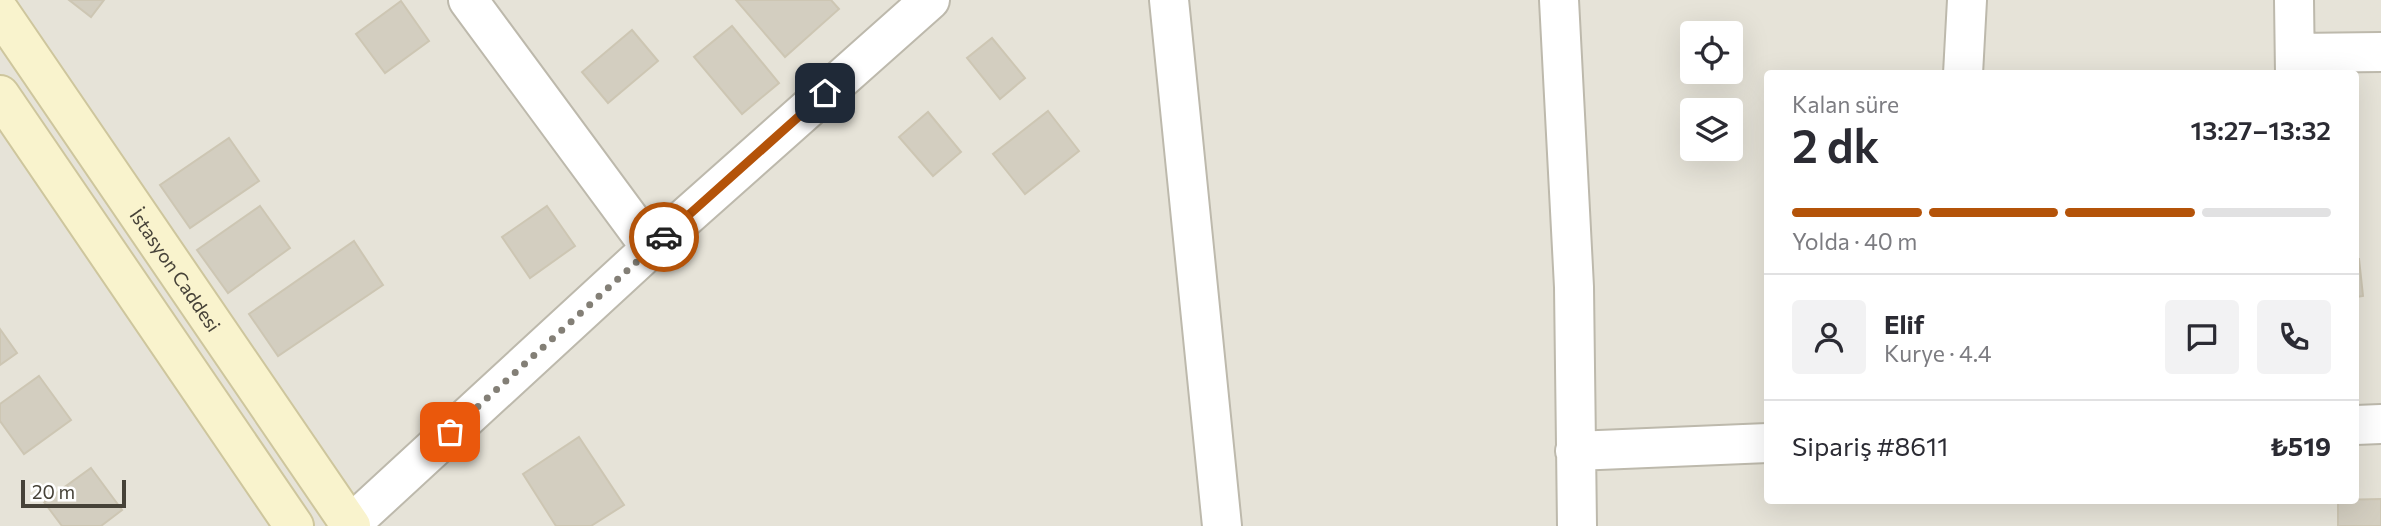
<!DOCTYPE html>
<html lang="tr">
<head>
<meta charset="utf-8">
<style>
  :root { --surface:#fff; --page:#f2f2f3; --text:#2b2b33; --muted:#7c7c81; --line:#e1e1e2; --accent:#b45309 }
  body { margin:0; font-family:Commissioner,sans-serif; background:var(--page); color:var(--text); height:100vh; display:flex; flex-direction:column; font-size:26px; white-space:nowrap }
  * { box-sizing:border-box; margin:0 }
  p { font-size:23px; color:var(--muted) }
  .icon { flex:none; width:38px; height:38px; fill:none; stroke:currentColor; stroke-width:2; stroke-linecap:round; stroke-linejoin:round }
  .map { position:relative; flex:1; overflow:hidden }
  .panel { position:absolute; left:1764px; top:70px; width:595px; height:434px; display:flex; flex-direction:column; background:var(--surface); border-radius:7px; box-shadow:0 7px 28px #0002 }
  .panel>* { flex:none }
  .controls { position:absolute; left:1680px; top:21px; display:grid; gap:14px }
  .controls a { display:grid; place-items:center; width:63px; height:63px; border-radius:7px; background:var(--surface); box-shadow:0 7px 28px #0002; font-size:35px }
  .scale { position:absolute; left:21px; bottom:18px; width:105px; box-sizing:border-box; padding-left:7px; border:4px solid #464238; border-top:0; font-size:19px; line-height:24px; white-space:nowrap; color:#464238; -webkit-text-stroke:5px #fff; paint-order:stroke }
  .pin { position:absolute; display:grid; place-items:center; width:60px; height:60px; color:#fff; margin:-30px; border-radius:14px; box-shadow:0 4px 10px #0006 }
  .courier { position:absolute; display:grid; place-items:center; width:70px; height:70px; margin:-35px; border:5px solid #b45309; border-radius:50%; background:#fff; color:#222; box-shadow:0 2px 9px #0007 }
  .headline em { font-style:normal; font-weight:600 }
  .headline div { display:flex; flex-direction:column-reverse }
  .headline { display:flex; align-items:center; justify-content:space-between; height:119px; padding:0 28px }
  h1 { font-size:46px; font-weight:600; line-height:52px }
  .bar { display:grid; grid-template-columns:repeat(4,1fr); gap:10px 7px; align-content:center; height:84px; padding:0 28px }
  .bar i { height:9px; border-radius:5px; background:var(--line) }
  .bar .selected { background:var(--accent) }
  .bar p { grid-column:span 4 }
  .line { display:flex; align-items:center; gap:18px; padding:0 28px; border-top:2px solid var(--line) }
  .line div { flex:1 }
  .round { display:grid; place-items:center; flex:none; width:74px; height:74px; border-radius:7px; background:var(--page) }
  .map>svg:first-child { display:block }
  .residential { fill:#e6e3d8; fill-rule:evenodd }
  .building { fill:#d3cec0; stroke:#cdc6b3; stroke-width:2 }
  .lines { fill:none; stroke-linecap:round; stroke-linejoin:round }
  .street-casing { stroke:#bdb9ac; stroke-width:42 }
  .secondary-casing { stroke:#cec69d; stroke-width:42 }
  .street { stroke:#fff; stroke-width:38 }
  .secondary { stroke:#f9f3cd; stroke-width:38 }
  .done { stroke:#837f76; stroke-width:7; stroke-dasharray:0 12.6 }
  .route { stroke:#b45309; stroke-width:9 }
  .labels { text-anchor:middle; dominant-baseline:central; stroke-width:7; stroke-linejoin:round; paint-order:stroke }
  .street-label { font-size:19px; fill:#464238; stroke:#fff }
</style>
</head>
<body>
<div class="map">
<svg width="2381" height="526" viewBox="0 0 2381 526">
  <rect width="100%" height="100%" fill="#f3f1e9"/>
  <!-- residential -->
  <path class="residential" d="M 0,0 L 2381,0 L 2381,526 L 0,526 ZM 1692,33 L 1731,33 L 1731,72 L 1692,72 ZM 1768,74 L 2356,74 L 2356,500 L 1768,500 ZM 1692,110 L 1731,110 L 1731,149 L 1692,149 Z"/>
  <!-- building -->
  <path class="building" d="M 69,0 L 104,0 L 91,17 Z
    M 736,0 L 831,0 L 839,9 L 785,57 Z
    M 401,1 L 429,41 L 385,73 L 356,34 Z
    M 732,26 L 779,83 L 742,114 L 694,57 Z
    M 632,30 L 658,61 L 608,103 L 582,72 Z
    M 992,38 L 1025,78 L 1000,99 L 967,58 Z
    M 1048,111 L 1079,151 L 1025,194 L 993,154 Z
    M 928,112 L 961,152 L 933,176 L 899,137 Z
    M 229,138 L 259,181 L 190,228 L 160,185 Z
    M 260,206 L 290,248 L 228,293 L 197,250 Z
    M 547,206 L 575,246 L 530,278 L 502,237 Z
    M 354,241 L 383,285 L 278,356 L 249,314 Z
    M 2356,259 L 2359,259 L 2363,296 L 2356,297 Z
    M 0,329 L 17,353 L 0,365 Z
    M 2356,347 L 2357,347 L 2358,396 L 2356,396 Z
    M 39,376 L 71,420 L 24,454 L 0,421 L 0,404 Z
    M 579,437 L 624,505 L 591,526 L 556,526 L 523,474 Z
    M 91,468 L 122,510 L 101,526 L 62,526 L 44,502 Z
    M 2381,499 L 2381,526 L 2338,526 L 2338,500 Z"/>
  <g class="lines">
    <defs>
      <path id="street" d="M 468,0 L 651,248
        M 1169,0 L 1222,526
        M 1559,0 L 1574,287 L 1577,526
        M 2294,0 L 2295,74
        M 2295,53 L 2381,52
        M 1963,74 L 1967,0
        M 2356,425 L 2381,424
        M 1575,451 L 1768,443
        M 349,526 L 651,248 L 930,0"/>
      <g id="secondary">
        <path id="s1" d="M 0,12 L 351,526"/>
        <path d="M 0,95 L 294,526"/>
      </g>
    </defs>
    <!-- street casing -->
    <use href="#street" class="street-casing"/>
    <!-- secondary casing -->
    <use href="#secondary" class="secondary-casing"/>
    <!-- street -->
    <use href="#street" class="street"/>
    <!-- secondary -->
    <use href="#secondary" class="secondary"/>
  </g>
  <g class="lines">
    <!-- done -->
    <path class="done" d="M 450,432 L 664,237"/>
    <!-- route -->
    <path class="route" d="M 664,237 L 825,93"/>
  </g>
  <g class="labels">
    <!-- street labels -->
    <g class="street-label">
      <text stroke="none"><textPath href="#s1" startOffset="312">İstasyon Caddesi</textPath></text>
    </g>
  </g>
</svg>
<div class="controls">
<a><svg class="icon" aria-label="locate" viewBox="0 0 24 24"><circle cx="12" cy="12" r="6"/><path d="M12 2v4M12 18v4M2 12h4M18 12h4"/></svg></a>
<a><svg class="icon" aria-label="layers" viewBox="0 0 24 24"><path d="M12 4l9 5-9 5-9-5zM3 14l9 5 9-5"/></svg></a>
</div>
<div class="scale">20 m</div>
<div class="pin" style="left:450px;top:432px;background:#ea580c"><svg class="icon" aria-label="bag" viewBox="0 0 24 24"><path d="M5 8h14l-1 12H6zM9 8a3 3 0 0 1 6 0"/></svg></div>
<div class="pin" style="left:825px;top:93px;background:#1f2937"><svg class="icon" aria-label="home" viewBox="0 0 24 24"><path d="M3 11l9-7 9 7M6 9v11h12V9"/></svg></div>
<div class="courier" style="left:664px;top:237px"><svg class="icon" aria-label="car" viewBox="0 0 24 24"><path d="M5 17H2v-5l4-1 3-4h7l3 4 3 1v5h-3M9 17h6M6 11h13"/><circle cx="7" cy="17" r="2"/><circle cx="17" cy="17" r="2"/></svg></div>
<section class="panel">
<div class="headline"><div><h1>2 dk</h1><p>Kalan süre</p></div><em>13:27–13:32</em></div>
<div class="bar"><i class="selected"></i><i class="selected"></i><i class="selected"></i><i></i><p>Yolda · 40 m</p></div>
<div class="line" style="height:126px"><a class="round"><svg class="icon" aria-label="person" viewBox="0 0 24 24"><circle cx="12" cy="8" r="4"/><path d="M4 21q1-7 8-7t8 7"/></svg></a><div><b>Elif</b><p>Kurye · 4.4</p></div><a class="round"><svg class="icon" aria-label="chat" viewBox="0 0 24 24"><path d="M4 5h16v11H9l-5 4z"/></svg></a><a class="round"><svg class="icon" aria-label="phone" viewBox="0 0 24 24"><path d="M5 4h4l2 5-3 2q2 4 5 5l2-3 5 2v4C11 20 4 13 5 4z"/></svg></a></div>
<div class="line" style="height:91px"><div>Sipariş #8611</div><b>₺519</b></div>
</section>
</div>
</body>
</html>
